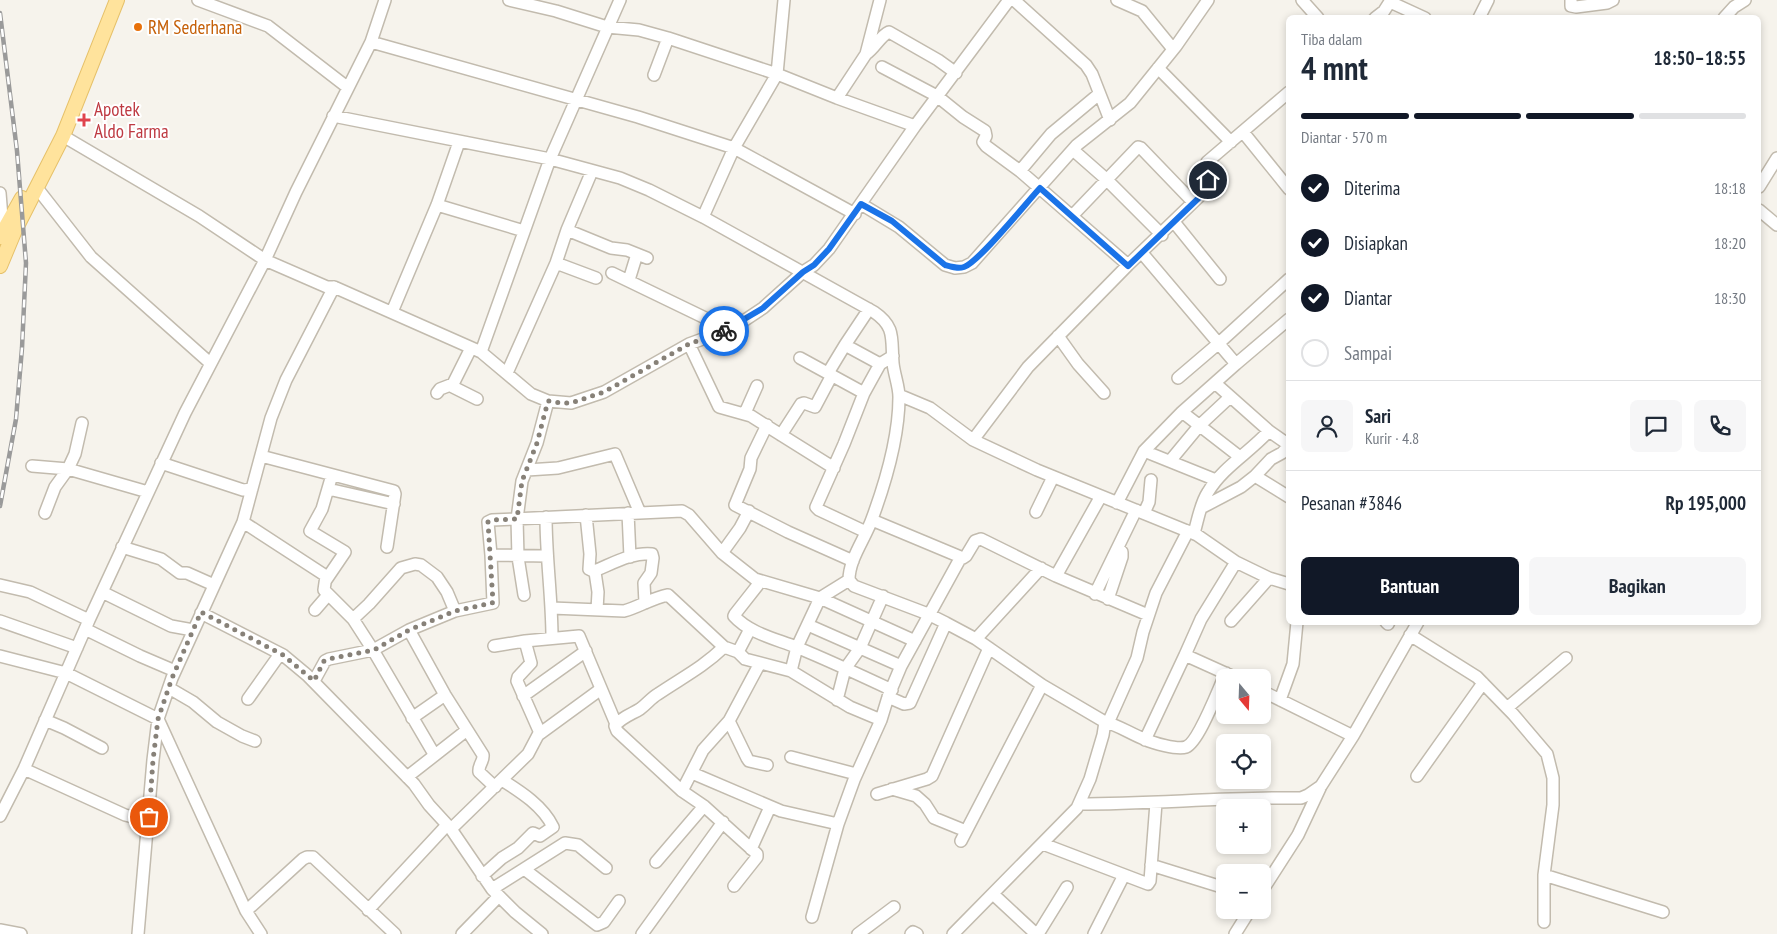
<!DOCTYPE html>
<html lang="id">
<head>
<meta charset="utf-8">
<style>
  :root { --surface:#fff; --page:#f6f6f7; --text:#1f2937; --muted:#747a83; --line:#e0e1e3; --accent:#111827 }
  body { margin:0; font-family:"PT Sans Narrow",sans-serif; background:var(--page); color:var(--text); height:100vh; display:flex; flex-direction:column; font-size:19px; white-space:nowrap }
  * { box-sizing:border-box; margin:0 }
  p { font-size:16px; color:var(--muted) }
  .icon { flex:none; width:28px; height:28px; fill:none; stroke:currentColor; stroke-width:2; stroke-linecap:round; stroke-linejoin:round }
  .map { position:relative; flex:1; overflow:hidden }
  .details { position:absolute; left:1286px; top:15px; width:475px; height:610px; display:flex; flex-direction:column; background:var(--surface); border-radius:8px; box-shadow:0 2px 8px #0003 }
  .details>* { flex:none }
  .needle { width:32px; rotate:161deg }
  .fabs { position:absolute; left:1216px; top:669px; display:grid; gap:10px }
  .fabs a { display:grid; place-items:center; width:55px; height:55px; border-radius:8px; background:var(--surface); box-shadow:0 2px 8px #0003; font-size:25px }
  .pin { position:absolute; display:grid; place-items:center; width:42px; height:42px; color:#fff; margin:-21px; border:2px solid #fff; border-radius:50%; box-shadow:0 1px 5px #0007 }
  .courier { position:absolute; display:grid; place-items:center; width:50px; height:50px; margin:-25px; border:4px solid #1a73e8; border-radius:50%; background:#fff; color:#222; box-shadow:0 1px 6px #0007 }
  .headline em { font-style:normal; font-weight:700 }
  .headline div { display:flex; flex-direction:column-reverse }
  .headline { display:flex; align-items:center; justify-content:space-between; height:85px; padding:0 15px }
  h1 { font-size:32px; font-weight:700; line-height:38px }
  .bar { display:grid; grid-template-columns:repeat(4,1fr); gap:8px 5px; align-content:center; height:60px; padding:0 15px }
  .bar i { height:6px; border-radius:4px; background:var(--line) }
  .bar .on { background:var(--accent) }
  .bar p { grid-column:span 4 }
  .line { display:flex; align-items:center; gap:12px; padding:0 15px; border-top:1px solid var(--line) }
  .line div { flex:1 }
  .round { display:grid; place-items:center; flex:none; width:52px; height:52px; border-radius:8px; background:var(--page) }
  ol { padding:0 15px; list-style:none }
  li { display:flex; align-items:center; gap:15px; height:55px }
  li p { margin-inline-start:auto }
  li .icon { padding:5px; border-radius:50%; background:var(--accent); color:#fff; stroke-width:4 }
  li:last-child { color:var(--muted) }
  li i { width:28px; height:28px; border:2px solid var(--line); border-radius:50% }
  .primary-button { display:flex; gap:10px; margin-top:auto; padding:10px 15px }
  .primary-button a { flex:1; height:58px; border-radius:8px; background:var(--accent); color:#fff; font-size:20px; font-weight:700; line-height:58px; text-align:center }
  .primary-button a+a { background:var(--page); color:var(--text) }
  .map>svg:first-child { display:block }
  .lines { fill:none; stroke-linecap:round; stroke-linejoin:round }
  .minor-casing { stroke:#c2bbae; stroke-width:14 }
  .major-casing { stroke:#e6c16a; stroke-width:16 }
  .minor { stroke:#fff; stroke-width:11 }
  .major { stroke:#ffe39c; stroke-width:14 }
  .rail-casing { stroke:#9a9a9a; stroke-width:4.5 }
  .rail { stroke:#fff; stroke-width:2.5; stroke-dasharray:8; stroke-linecap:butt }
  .done { stroke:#878178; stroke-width:5; stroke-dasharray:0 9 }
  .route { stroke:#1a73e8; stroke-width:6 }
  .food-dot { fill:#e8710a; stroke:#fff; stroke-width:2 }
  .health-dot { fill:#e0444e; stroke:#fff; stroke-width:2 }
  .labels { text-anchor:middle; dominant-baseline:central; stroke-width:4; stroke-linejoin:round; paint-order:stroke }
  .food-label { font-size:19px; fill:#c56008; stroke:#fff; text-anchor:start }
  .health-label { font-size:19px; fill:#be3a42; stroke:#fff; text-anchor:start }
</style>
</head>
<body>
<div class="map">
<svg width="1777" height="934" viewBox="0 0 1777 934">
  <rect width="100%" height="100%" fill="#f6f3ec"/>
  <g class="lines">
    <defs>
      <path id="minor" d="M 198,0 L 268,26 L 347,87
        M 509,0 L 556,11 L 607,27 L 639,30 L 668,38 L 777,74 L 837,98 L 915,126
        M 1014,0 L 1086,65 L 1092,74 L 1110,120
        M 1117,0 L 1142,11 L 1173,49
        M 1302,0 L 1318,18
        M 1571,0 L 1571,6 L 1576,7 L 1607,3 L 1613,0
        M 1390,2 L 1425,18
        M 1375,18 L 1384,11 L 1391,0
        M 1479,18 L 1488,0
        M 1724,18 L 1734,7 L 1745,0
        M 371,42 L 638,117 L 734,148 L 855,214
        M 866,54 C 875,48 880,36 889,32 L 938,60 L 956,73
        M 882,67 L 937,96 L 963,117 L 985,131 L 986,136 L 983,142 L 986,146 L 1020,171 L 1128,265
        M 1158,68 L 1231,142
        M 654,75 L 668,38
        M 837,98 L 866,54 L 880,0
        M 333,116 L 550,159 L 620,178 L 649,190 L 703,217 L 874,312 C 896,327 891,339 893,363 C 894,374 899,386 899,397 C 899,438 886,481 872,519 C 865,539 849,559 849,580 L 854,586 L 928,614 L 946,623 L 976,639 L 1042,685 L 1105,722 L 1103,735 L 1090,779 L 1077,808 L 953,934
        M 1243,132 L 1289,189
        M 63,136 L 199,216 L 265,260 L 327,287 L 334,287 L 481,352 L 531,394 L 548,401 L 571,403 L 604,392 L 689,344 L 722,332 L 745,320 L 763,308 L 803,272 L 814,265 L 829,249 L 915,126 L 1009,0
        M 1073,150 L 1106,179 L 1162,235
        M 1020,171 L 1051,134 L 1099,94
        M 1759,187 L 1777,158
        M 37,188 L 91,257 L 210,363
        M 0,193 L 3,230
        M 861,204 L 899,227 L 945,265 L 955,268 L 964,267 L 972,263 L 1077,145 L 1130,103 L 1176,46 L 1208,0
        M 437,205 L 524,231
        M 1759,210 L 1777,225
        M 1072,216 L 1138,147 L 1141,148 L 1193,202
        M 703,217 L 734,148 L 777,74 L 784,0
        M 1174,222 L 1220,279
        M 567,230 L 611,248 L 627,250 L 647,258
        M 1142,253 L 1236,364
        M 556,263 L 596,278
        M 612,273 L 728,329
        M 629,280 L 637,254
        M 869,309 L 845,345 L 880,364
        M 392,312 L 437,205 L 459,142
        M 1058,336 L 1078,364 L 1104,393
        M 689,344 L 719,407 L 751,416 L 834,468
        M 481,352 L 550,159 L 620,0
        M 800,358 L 864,393
        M 507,373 L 556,263 L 567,230 L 592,171
        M 828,373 L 845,345
        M 1178,378 L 1219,343 L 1289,279
        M 1215,383 L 1269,431 L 1289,445
        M 451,386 L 477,399
        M 437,393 L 440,389 L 453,384 L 471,348
        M 899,395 L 930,408 L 973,440 L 1037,470 L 1197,535 L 1236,562 L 1269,578 L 1289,584
        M 1182,412 L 1240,457
        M 745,413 L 757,386
        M 767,425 L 751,458 L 750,469 L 735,505 L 788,532 L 853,561
        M 781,435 L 801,404 L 804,403 L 815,407 L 832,375
        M 973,440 L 1028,367 L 1128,265 L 1205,191 C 1209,181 1205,172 1207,162 L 1289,92
        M 1144,451 L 1216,480
        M 261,456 L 394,491 L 395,494 L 387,547
        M 1170,461 L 1199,426 L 1230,397
        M 161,463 L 243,490 L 252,489
        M 32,466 L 68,469 L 148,492
        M 527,470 L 558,468 L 615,454 L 640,513
        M 1255,476 L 1271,459 L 1282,453 L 1289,445
        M 328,489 L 394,504
        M 1117,503 L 1144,451 L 1182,412 L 1236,364 L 1289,319
        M 1201,508 L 1241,487 L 1255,476 L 1289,497
        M 1036,512 L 1053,477
        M 45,513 L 55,487 L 68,469 L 75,454 L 82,423
        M 628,513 L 630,557
        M 1144,513 L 1149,502 L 1151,480
        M 586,515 L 590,554 L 589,569 L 595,572 L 598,592 L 597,610
        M 546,517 C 546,558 552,598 552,638
        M 872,520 L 963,558 L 966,556 L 975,541 L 981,539 L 1056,576 L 1148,615
        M 243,522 L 326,576 L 324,590 L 353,619 L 373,650 L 434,754
        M 866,532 L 819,510 L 816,507 L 844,444 L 864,393 L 880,364 L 893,356
        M 1194,533 C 1198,520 1200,504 1208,492 C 1223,467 1249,453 1269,431
        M 122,547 L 161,559 L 180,573 L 187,573 L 214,585
        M 722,553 L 740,528 L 749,511
        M 546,556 L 491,555 L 488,522 L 492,520 L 682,511 L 689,515 L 722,553 L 755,579 L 820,598 L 915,641
        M 594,571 C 612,564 632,552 652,554 L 653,558 L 651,573 L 644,583 L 645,603
        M 1056,576 L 1101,496
        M 326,580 L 345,552 L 310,531 L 322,509 L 332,475
        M 761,581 L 735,614 L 734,616 C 749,633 776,639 796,647 C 828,660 860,675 892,690
        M 0,585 L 30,592 L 89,620
        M 102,592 L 171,626 L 193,630
        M 1095,594 L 1136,510
        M 524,595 L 518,557 L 517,519 L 522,481 L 537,443 L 548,401
        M 1108,599 L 1122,557 L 1122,552 L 1118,548
        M 552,608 L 624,611 C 639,607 652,598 668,595 L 724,647 L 738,652 L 745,659 L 791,671 L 850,707 L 881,720
        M 315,610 L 328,595
        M 201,613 L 283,655 L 307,675 L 414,784 L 429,805 L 451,829 L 492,889 L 515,912 L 542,934
        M 353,619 L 369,604 L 401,568 L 415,564 L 421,565 L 437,577 L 447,592 L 455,611
        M 0,621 L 77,648
        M 1231,621 L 1269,578
        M 1386,622 L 1388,624 L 1389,622
        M 808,625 L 901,666
        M 85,629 L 140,656 L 175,671
        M 409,630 L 445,695 L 483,755 C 484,761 478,765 479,772 L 495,787
        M 1410,635 L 1477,677 L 1513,714 L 1547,754 L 1553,778 L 1553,805 L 1544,875 L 1544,922
        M 976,639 L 1041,568
        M 525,641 L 531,663 L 518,677 L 517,681 L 540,733
        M 494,646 L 525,641 L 579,636 L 616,724
        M 724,647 C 702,668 683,677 658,694 C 651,698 647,704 640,709 C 632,714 620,718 615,726 L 617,731 L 682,791 L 704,806 L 757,854 L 757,857 L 734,886
        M 738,652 L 749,631 L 753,630
        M 1185,655 L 1201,619 L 1236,562
        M 0,656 L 66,673 L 158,719 L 246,911 L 261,934
        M 791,671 L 797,647 L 820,598 L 849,580
        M 314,681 L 325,661 L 329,659 L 373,650 L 409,630 L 455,611 L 493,603 L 491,555
        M 169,688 L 193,702 L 217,722 L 242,736 L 255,741
        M 1262,691 L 1353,736
        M 523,696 L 586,651
        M 888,697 L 904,704 L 910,703 L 946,623
        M 248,699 L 280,654
        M 837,700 L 845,669 L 860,648 L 883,596
        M 1280,700 L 1293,664 L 1297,622
        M 1507,708 L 1566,658
        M 412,718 L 445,695
        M 45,720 L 64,728 L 102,748
        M 729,721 L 747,758 L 749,761 L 767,765
        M 1105,722 C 1118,725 1131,734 1144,739 C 1153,743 1177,750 1186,747 C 1199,742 1219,687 1226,673
        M 1108,723 L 1137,658 L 1143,632 L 1156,593 L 1188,531
        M 1145,740 L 1185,655 L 1236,678
        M 791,757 L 856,774
        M 24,769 L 125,815 L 133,817 L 149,817
        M 692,773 L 781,811 L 838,824
        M 1417,776 L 1483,683
        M 407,777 L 467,730
        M 892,789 L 916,796 L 925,804 L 934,818 L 966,831
        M 682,791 L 703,750 L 729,721 L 760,663
        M 877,794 L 927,779 L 932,776 L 989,648
        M 1079,804 C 1153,804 1227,797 1301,798 L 1308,795 L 1321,786
        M 0,816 L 24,769 L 89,620 L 185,413 L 265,260 L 296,192 L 371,42 L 385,0
        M 451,829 L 528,754 L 538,735 L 601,689
        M 961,841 L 1042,685
        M 1043,844 L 1148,884 L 1150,881 L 1156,803
        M 751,849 L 770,807
        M 656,862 L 704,806
        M 1151,865 L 1225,888
        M 524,869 L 597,925 L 604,922 L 619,901
        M 1544,875 L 1663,912
        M 482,876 L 502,858 L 518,848 L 533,833 L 540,836 L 553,827 C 543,806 521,792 502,780
        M 492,889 L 565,843 L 578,845 L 606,868
        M 1262,891 L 1298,835 L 1321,786 L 1353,736 L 1418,622
        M 993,894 L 1036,934
        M 368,910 L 447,825
        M 246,911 L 303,859 L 307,857 L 313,857 L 395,934
        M 812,917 L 838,824 L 854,780 L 881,720 L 888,697 L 901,666 L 961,557
        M 0,930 L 21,934
        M 138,934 L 153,760 L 158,719 L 172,678 L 243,522 L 271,418 L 286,380 L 334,287
        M 462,934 L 499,896
        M 642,934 L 723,822
        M 858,934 L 894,907
        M 911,934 L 913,932 L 917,934
        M 1038,934 L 1067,887
        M 1094,934 L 1124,875
        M 1235,934 L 1250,910"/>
      <path id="major" d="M 0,237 L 22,198
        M 0,266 L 15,230 L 63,136 L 117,0"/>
    </defs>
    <!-- minor casing -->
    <use href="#minor" class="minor-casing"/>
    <!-- major casing -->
    <use href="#major" class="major-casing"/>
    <!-- minor -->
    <use href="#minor" class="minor"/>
    <!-- major -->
    <use href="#major" class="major"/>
    <defs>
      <path id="rail" d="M 0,13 L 17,151 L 26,263 L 22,348 L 16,419 L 0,506"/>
    </defs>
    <!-- rail casing -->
    <use href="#rail" class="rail-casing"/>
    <!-- rail -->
    <use href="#rail" class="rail"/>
  </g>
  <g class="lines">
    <!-- done -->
    <path class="done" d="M 149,817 L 153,760 L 158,719 L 172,678 L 201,612 L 283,655 L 314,681 L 324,661 L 329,659 L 374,650 L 409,630 L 455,611 L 492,603 L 493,602 L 488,522 L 492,520 L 517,519 L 522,481 L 537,443 L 548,401 L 562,403 L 571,403 L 604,392 L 689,344 L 724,331"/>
    <!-- route -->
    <path class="route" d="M 724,331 L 763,308 L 803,272 L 814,265 L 829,249 L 861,204 L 892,221 L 945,265 C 952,267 958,269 964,267 C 979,262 1026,203 1040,188 L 1128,266 L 1206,191 L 1208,180"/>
  </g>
  <!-- markers -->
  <circle class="food-dot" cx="138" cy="27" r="5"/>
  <path class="health-dot" d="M81.5 112.5h5v5h5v5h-5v5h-5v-5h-5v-5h5z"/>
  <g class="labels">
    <!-- food labels -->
    <g class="food-label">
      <text x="148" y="27">RM Sederhana</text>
    </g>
    <!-- health labels -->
    <g class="health-label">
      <text x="94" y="109">Apotek<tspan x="94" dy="22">Aldo Farma</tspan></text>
    </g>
  </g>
</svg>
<div class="fabs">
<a><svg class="needle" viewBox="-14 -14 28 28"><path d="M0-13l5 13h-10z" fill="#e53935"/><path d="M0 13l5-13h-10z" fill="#747a83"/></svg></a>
<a><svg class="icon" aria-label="locate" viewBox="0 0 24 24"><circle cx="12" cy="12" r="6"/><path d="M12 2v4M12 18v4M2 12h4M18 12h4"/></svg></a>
<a>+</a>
<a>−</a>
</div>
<div class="pin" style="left:149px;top:817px;background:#ea580c"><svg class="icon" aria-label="bag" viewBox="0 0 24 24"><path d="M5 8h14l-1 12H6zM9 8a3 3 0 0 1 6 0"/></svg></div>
<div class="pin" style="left:1208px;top:180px;background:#1f2937"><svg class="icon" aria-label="home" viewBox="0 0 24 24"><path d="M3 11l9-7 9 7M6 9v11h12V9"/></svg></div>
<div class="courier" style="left:724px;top:331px"><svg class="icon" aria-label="bike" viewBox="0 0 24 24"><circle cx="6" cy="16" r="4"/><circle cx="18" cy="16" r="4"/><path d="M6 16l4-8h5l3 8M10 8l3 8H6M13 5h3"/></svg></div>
<section class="details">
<div class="headline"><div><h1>4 mnt</h1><p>Tiba dalam</p></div><em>18:50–18:55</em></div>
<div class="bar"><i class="on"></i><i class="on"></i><i class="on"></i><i></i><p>Diantar · 570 m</p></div>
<ol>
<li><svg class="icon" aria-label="check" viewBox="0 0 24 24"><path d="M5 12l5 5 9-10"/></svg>Diterima<p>18:18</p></li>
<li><svg class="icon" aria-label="check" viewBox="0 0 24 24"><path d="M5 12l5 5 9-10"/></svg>Disiapkan<p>18:20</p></li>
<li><svg class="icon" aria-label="check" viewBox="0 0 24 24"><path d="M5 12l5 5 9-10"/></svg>Diantar<p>18:30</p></li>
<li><i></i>Sampai</li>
</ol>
<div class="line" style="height:90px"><a class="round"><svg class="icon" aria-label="person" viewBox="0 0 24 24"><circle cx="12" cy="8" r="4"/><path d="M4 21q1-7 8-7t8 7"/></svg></a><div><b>Sari</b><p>Kurir · 4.8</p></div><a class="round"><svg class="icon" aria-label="chat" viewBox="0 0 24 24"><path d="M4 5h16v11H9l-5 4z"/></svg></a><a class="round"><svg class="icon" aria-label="phone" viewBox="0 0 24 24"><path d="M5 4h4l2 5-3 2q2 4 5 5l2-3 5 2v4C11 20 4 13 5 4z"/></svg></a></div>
<div class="line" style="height:65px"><div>Pesanan #3846</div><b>Rp 195,000</b></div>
<div class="primary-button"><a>Bantuan</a><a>Bagikan</a></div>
</section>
</div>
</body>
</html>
